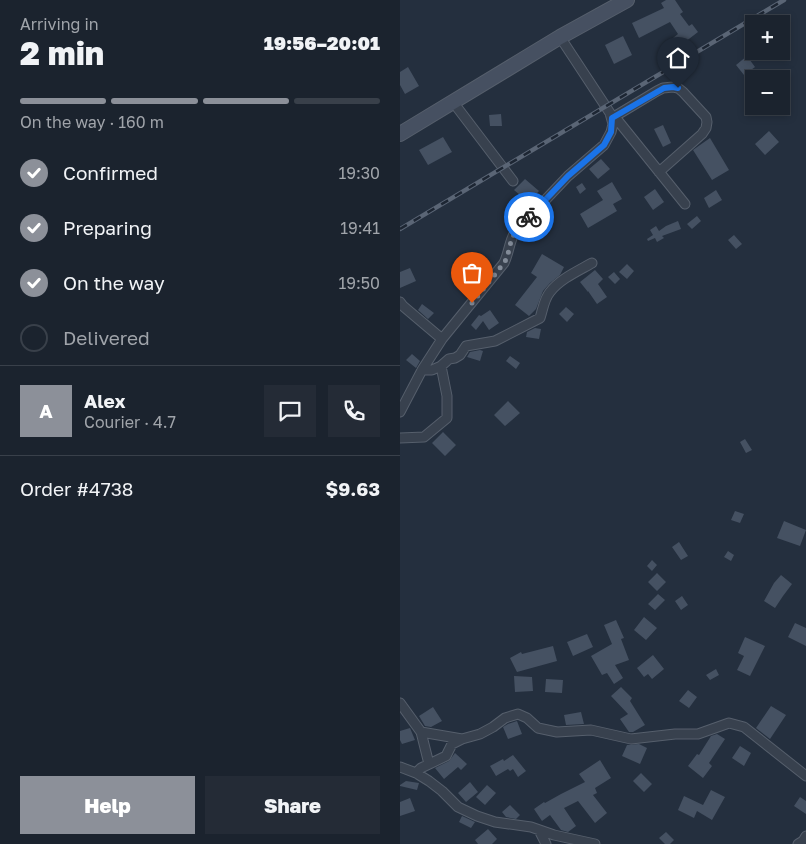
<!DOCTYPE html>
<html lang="en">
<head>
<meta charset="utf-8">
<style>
  :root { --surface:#1b232e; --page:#242b36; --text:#f1f3f6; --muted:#a0a4aa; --line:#39404a; --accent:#8c9099 }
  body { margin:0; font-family:"Golos Text",sans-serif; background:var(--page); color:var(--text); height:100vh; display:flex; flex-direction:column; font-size:19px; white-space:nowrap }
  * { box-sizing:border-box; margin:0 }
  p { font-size:16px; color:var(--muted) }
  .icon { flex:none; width:28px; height:28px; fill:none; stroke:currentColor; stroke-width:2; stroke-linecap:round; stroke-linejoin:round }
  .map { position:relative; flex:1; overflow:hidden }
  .side { display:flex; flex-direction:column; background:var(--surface); width:400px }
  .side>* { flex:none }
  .buttons { position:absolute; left:345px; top:15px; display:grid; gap:10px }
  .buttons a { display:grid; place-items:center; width:45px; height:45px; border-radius:0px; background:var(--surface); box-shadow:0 2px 8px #0003,0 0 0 1px var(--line); font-size:25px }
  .pin { position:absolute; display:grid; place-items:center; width:42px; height:42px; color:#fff; margin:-51px -21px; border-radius:50% 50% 50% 0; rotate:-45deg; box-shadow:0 0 5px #0007 }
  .pin .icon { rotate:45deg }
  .courier { position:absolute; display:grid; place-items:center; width:50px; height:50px; margin:-25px; border:4px solid #1a73e8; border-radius:50%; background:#fff; color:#222; box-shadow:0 1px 6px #0007 }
  .head em { font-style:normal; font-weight:800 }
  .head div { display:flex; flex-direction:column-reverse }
  .head { display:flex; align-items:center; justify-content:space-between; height:85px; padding:0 20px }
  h1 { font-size:32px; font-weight:800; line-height:38px }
  .bar { display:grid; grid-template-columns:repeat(4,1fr); gap:8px 5px; align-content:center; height:60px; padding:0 20px }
  .bar i { height:6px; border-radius:4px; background:var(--line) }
  .bar .selected { background:var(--accent) }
  .bar p { grid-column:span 4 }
  .line { display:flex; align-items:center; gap:12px; padding:0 20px; border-top:1px solid var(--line) }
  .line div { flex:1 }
  .round { display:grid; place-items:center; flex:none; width:52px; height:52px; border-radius:0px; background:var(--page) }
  ol { padding:0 20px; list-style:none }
  li { display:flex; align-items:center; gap:15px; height:55px }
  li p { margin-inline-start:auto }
  li .icon { padding:5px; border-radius:50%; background:var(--accent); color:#fff; stroke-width:4 }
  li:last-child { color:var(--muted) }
  li i { width:28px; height:28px; border:2px solid var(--line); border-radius:50% }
  .cta { display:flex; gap:10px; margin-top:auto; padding:10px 20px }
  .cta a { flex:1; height:58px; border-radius:0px; background:var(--accent); color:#fff; font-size:20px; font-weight:800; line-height:58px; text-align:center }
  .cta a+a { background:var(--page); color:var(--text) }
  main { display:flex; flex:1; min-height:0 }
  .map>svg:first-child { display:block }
  .building { fill:#455162 }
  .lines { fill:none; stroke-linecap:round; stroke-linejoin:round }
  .minor-casing { stroke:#565f6c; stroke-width:11 }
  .secondary-casing { stroke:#565f6c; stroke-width:16 }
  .minor { stroke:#38414e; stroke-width:9 }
  .secondary { stroke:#465061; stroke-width:14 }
  .rail-casing { stroke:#5a6575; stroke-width:4.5 }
  .rail { stroke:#1d2633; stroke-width:2.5; stroke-dasharray:8; stroke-linecap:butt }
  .done { stroke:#828b98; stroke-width:5; stroke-dasharray:0 9 }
  .route { stroke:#1a73e8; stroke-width:6 }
</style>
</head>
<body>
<main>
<section class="side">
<div class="head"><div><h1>2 min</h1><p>Arriving in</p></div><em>19:56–20:01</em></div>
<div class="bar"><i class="selected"></i><i class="selected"></i><i class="selected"></i><i></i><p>On the way · 160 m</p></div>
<ol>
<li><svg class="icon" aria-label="check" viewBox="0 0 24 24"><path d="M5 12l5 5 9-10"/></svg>Confirmed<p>19:30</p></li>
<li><svg class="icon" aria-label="check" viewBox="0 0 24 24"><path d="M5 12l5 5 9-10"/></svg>Preparing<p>19:41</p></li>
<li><svg class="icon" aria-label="check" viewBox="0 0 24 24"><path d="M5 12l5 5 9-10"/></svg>On the way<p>19:50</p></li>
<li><i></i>Delivered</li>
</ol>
<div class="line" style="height:90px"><b class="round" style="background:var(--accent);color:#fff">A</b><div><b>Alex</b><p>Courier · 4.7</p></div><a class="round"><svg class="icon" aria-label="chat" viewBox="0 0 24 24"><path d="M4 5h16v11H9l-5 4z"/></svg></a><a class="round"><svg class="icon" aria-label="phone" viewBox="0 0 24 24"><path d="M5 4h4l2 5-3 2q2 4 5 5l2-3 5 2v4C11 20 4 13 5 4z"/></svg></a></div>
<div class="line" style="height:65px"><div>Order #4738</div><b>$9.63</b></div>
<div class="cta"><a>Help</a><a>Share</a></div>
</section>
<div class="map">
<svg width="406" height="844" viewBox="0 0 406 844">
  <rect width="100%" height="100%" fill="#242f3e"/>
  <!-- building -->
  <path class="building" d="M 266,0 L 275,0 L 283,12 L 280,14 L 289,26 L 292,24 L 298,32 L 285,42 L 284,41 L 273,49 L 268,42 L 278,34 L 270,22 L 239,38 L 232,23 L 264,8 L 261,3 Z
    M 223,36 L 232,55 L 214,64 L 205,45 Z
    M 347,56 L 355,67 L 344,75 L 336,65 Z
    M 8,67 L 19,86 L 5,94 L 0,85 L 0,72 Z
    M 101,114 L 102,126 L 90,126 L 89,115 Z
    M 263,125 L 271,143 L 263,147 L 254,129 Z
    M 369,131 L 379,142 L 365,155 L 355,144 Z
    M 43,137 L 52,152 L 28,165 L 19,150 Z
    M 310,138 L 329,170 L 312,180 L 293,150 L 300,145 Z
    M 201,159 L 210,169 L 198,179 L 189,169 Z
    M 125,179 L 139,191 L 130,201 L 123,194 L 121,196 L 114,190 Z
    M 212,182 L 222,199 L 213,204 L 217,211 L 188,228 L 180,214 L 203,200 L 197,191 Z
    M 182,183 L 186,189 L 180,194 L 176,187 Z
    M 255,189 L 264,202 L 253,210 L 244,197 Z
    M 316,190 L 322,200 L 309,208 L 304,198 Z
    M 297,216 L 301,221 L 292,229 L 287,224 Z
    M 278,221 L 281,229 L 262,236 L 264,238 L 257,242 L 255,238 L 248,241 L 247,239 L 253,235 L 250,230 L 256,226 L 259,231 L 266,226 Z
    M 334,235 L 342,244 L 336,249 L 328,240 Z
    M 142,254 L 164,267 L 160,275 L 150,283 L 143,291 L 136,309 L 129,316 L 115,305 L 137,277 L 131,273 Z
    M 227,264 L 234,271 L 227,279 L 219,272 Z
    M 10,268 L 16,281 L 0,288 L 0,272 Z
    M 195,270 L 203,279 L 198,284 L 207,297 L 197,304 L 188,291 L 188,292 L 180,282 Z
    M 214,272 L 220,279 L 215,284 L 208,277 Z
    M 22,304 L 34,313 L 28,319 L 18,310 Z
    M 166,307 L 174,314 L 167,322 L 159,314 Z
    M 90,310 L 99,323 L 89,330 L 83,321 L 76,330 L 71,325 L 79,315 L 81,316 Z
    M 135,328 L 141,329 L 139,339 L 126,337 L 127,332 Z
    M 80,350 L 83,351 L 80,361 L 67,357 L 70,352 Z
    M 12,354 L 20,361 L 16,368 L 6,360 Z
    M 110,356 L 120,363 L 116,369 L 106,361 Z
    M 108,401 L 120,413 L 105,426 L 94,415 Z
    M 43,432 L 56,445 L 45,456 L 32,443 Z
    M 345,439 L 352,450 L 346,453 L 340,442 Z
    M 335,511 L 344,514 L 340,523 L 331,520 Z
    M 384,521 L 406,530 L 400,546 L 377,538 Z
    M 279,542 L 288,556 L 281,560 L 272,547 Z
    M 328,551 L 334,555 L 331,561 L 324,557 Z
    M 252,560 L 257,565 L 252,571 L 247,566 Z
    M 257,573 L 266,582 L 257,591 L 248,582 Z
    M 381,575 L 392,584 L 383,596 L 375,608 L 364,601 L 374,583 Z
    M 258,594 L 265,600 L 255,610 L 248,604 Z
    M 282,596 L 288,605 L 281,610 L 275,601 Z
    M 244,617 L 257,628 L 246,640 L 234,630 Z
    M 216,620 L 224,638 L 221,639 L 229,660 L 215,665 L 223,678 L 214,684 L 207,673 L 202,675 L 191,656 L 212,644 L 204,625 Z
    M 395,623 L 406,628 L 406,646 L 388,637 Z
    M 187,634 L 193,647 L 173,656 L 167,642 Z
    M 345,637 L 365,646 L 350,676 L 337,670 L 344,656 L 338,653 Z
    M 153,646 L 157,661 L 117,672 L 110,658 L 121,652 L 122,654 Z
    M 253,655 L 264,669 L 252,679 L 248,674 L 244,677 L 237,668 Z
    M 316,669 L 319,675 L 310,680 L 306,675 Z
    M 114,676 L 132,677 L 133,691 L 115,692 Z
    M 146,679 L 163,680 L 162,693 L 145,692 Z
    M 221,687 L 232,698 L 230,701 L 245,725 L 233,732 L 229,732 L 220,719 L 228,714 L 211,696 Z
    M 288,690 L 297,697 L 289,708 L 279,701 Z
    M 371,706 L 386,715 L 370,739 L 356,728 Z
    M 33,707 L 42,721 L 31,727 L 25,726 L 19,716 Z
    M 181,712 L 184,724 L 166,725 L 164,715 Z
    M 117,721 L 122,734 L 108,739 L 103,727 L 108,724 Z
    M 10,728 L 15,740 L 2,744 L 0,740 L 0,731 Z
    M 317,734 L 325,739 L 309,763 L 312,766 L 303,778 L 288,766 L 297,754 L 299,755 L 311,736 Z
    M 239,744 L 247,748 L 240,764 L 222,756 L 227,745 Z
    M 340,746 L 351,753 L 344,766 L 332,758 Z
    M 55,753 L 67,764 L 61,770 L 58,767 L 44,779 L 35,768 L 49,761 Z
    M 113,755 L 126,771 L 118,777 L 113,769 L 110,771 L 108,769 L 96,776 L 90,766 L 103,759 L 104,761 Z
    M 200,760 L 211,778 L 195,788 L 197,793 L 193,795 L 207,813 L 195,823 L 178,801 L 164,808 L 176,826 L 168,832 L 161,830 L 150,815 L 142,821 L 134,809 L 144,802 L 145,803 L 161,794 L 185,782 L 179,774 Z
    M 241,773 L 252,784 L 244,792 L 233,781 Z
    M 6,781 L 19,783 L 17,790 L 0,786 L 0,785 Z
    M 70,782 L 78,792 L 66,802 L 58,793 Z
    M 87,785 L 96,793 L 85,805 L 76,797 Z
    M 311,790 L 325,797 L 312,820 L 297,811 L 294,818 L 278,810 L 284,796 L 303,805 Z
    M 400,797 L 406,801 L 406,814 L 394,806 Z
    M 10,798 L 15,811 L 0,816 L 0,802 Z
    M 110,805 L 120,815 L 116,819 L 106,817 L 102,812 Z
    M 62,816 L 75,822 L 71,828 L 59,822 Z
    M 88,829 L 97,839 L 92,844 L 78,844 L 75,840 Z
    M 266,832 L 274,840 L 270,844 L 265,844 L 259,838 Z"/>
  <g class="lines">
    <defs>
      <path id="minor" d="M 53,102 L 113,181
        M 215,117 L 285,204
        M 212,118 L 257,91 L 263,88 L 273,87 L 278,88 L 283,92 L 306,117 L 307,122 L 306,128 L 302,134 L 259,172
        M 0,302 L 3,306 L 42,339
        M 22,370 L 32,370 L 41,366 L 49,359 L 55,358 L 60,355 L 66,346 L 95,341 L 140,318 C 143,309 144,299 150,292 C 160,279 178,271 192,263
        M 0,412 L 22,370 L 42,339 L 104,263 C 109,253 109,242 115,232 L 168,176 L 204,145 L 211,132 L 213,124 L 210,113 L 160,37
        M 0,438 L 24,437 L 47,418 L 47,396 L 41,366
        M 0,703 L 21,732 L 29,764
        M 21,732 L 62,739
        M 0,767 L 16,773 L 29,781 L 42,791 L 58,807 L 77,816 L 95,822 L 131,827 L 154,835 L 195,844
        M 16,773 L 21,768 L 46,756 L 52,744 L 62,739 L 80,734 L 93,727 L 105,718 L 118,714 L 127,718 L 138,728 L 157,732 L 191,730 L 231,739 L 275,734 L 298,734 L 329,723 L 344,727 L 406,776
        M 139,830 L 146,844
        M 398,844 L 403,841 L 406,836"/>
      <path id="secondary" d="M 0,134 L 160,37 L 227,0"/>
    </defs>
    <!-- minor casing -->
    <use href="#minor" class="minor-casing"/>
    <!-- secondary casing -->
    <use href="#secondary" class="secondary-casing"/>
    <!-- minor -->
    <use href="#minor" class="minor"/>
    <!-- secondary -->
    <use href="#secondary" class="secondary"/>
    <defs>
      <path id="rail" d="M 0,229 L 384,0"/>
    </defs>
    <!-- rail casing -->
    <use href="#rail" class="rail-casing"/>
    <!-- rail -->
    <use href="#rail" class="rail"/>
  </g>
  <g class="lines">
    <!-- done -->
    <path class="done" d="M 72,303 L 104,263 L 107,258 L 112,237 L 129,217"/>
    <!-- route -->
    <path class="route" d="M 129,217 L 168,176 L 204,145 L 211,132 L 212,118 L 264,88 L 273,87 L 278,88"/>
  </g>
</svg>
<div class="buttons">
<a>+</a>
<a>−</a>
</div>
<div class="pin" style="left:72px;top:303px;background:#ea580c"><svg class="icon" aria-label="bag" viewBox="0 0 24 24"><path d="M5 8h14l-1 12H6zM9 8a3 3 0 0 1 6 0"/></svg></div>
<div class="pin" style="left:278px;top:88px;background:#1f2937"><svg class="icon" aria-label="home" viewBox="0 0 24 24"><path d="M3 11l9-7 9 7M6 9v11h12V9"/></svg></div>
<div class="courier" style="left:129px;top:217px"><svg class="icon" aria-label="bike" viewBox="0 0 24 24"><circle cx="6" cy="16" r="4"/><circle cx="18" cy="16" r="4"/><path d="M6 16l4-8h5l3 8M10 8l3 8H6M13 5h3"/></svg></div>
</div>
</main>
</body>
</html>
